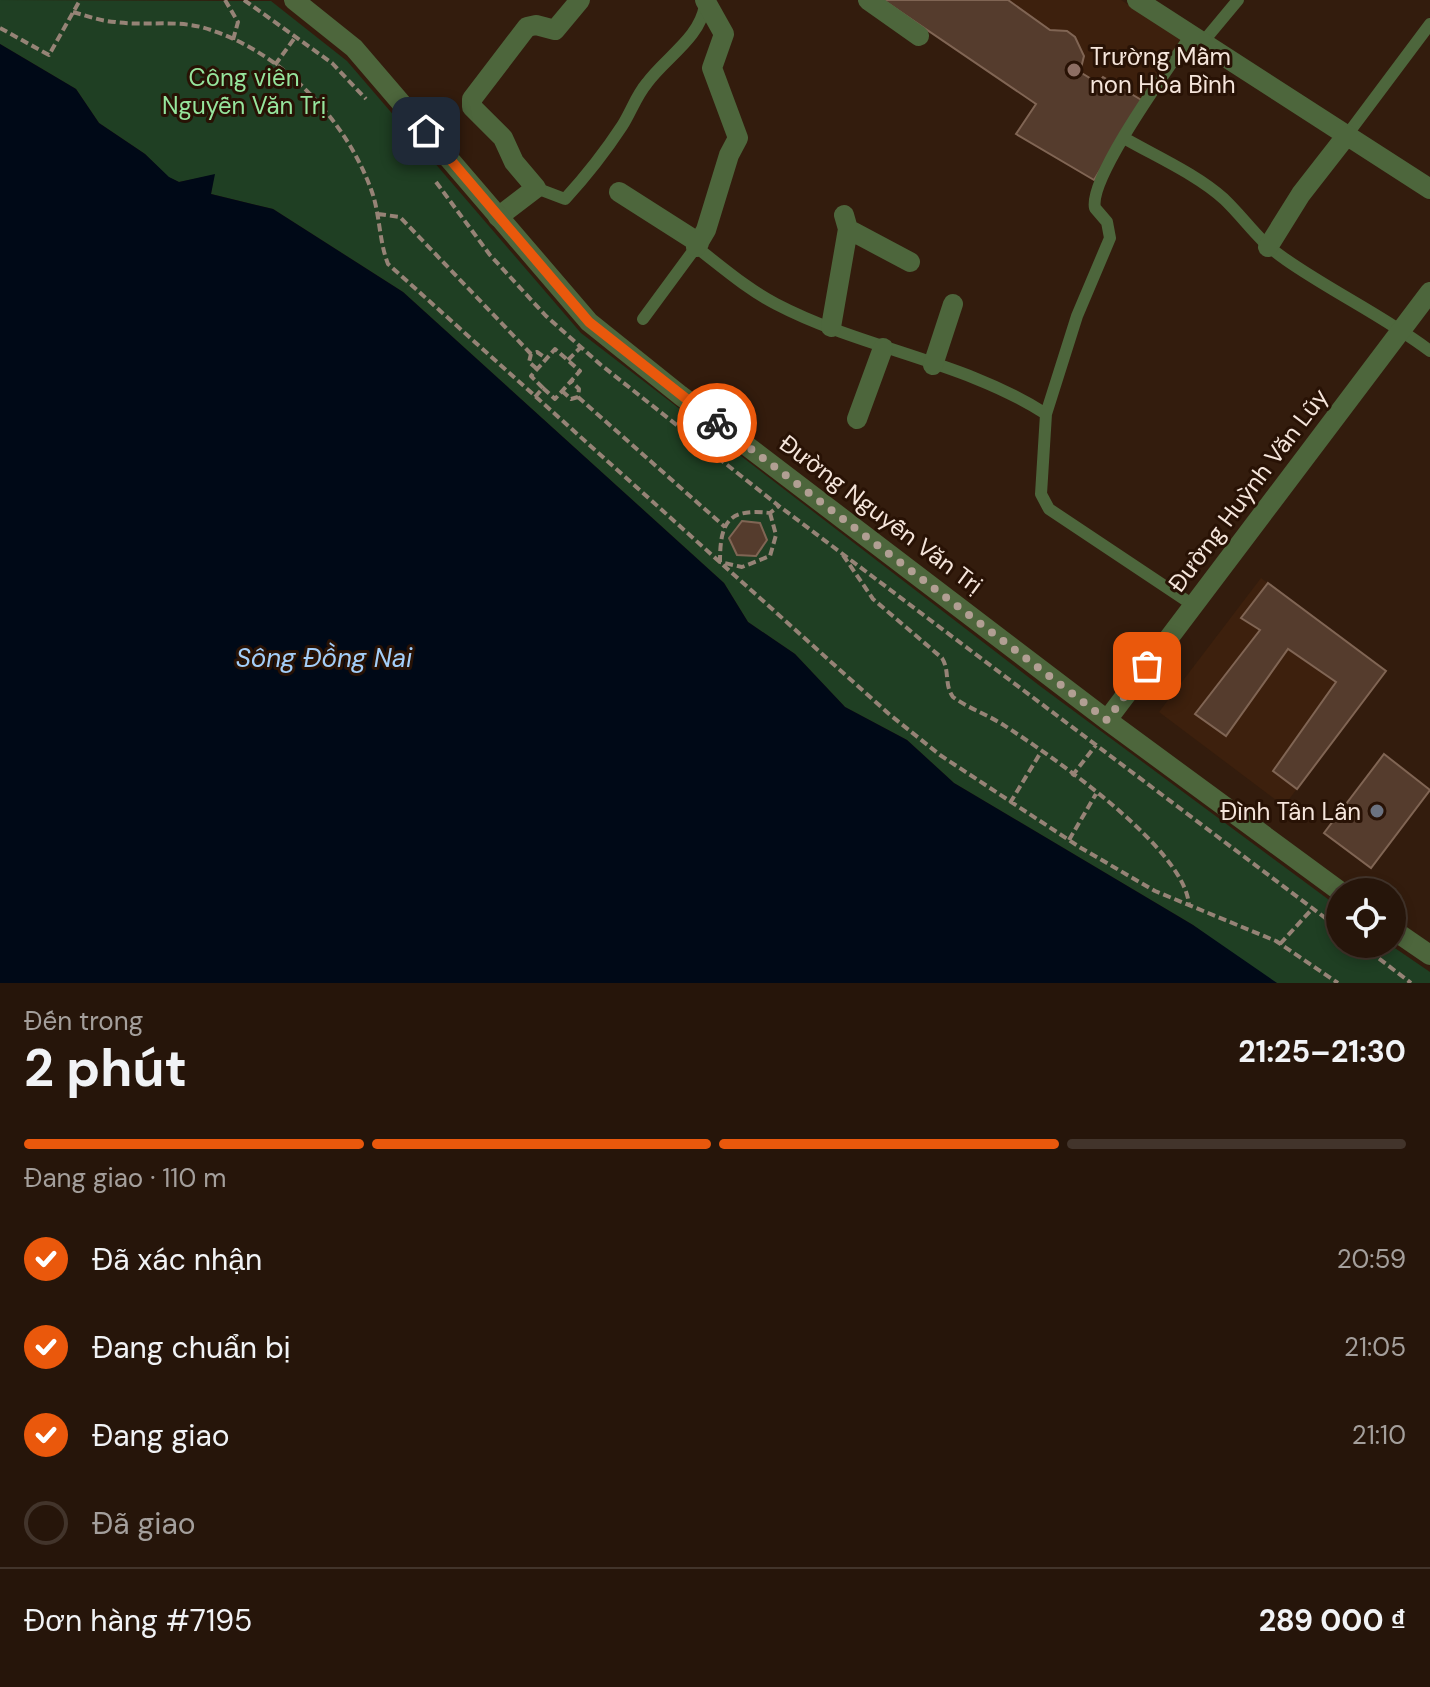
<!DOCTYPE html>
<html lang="vi">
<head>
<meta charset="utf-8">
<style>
  :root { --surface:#26150a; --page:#322218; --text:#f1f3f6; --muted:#a49f9c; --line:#42342b; --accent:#ea580c }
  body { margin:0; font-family:"DM Sans",sans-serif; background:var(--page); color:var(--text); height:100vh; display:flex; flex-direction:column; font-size:30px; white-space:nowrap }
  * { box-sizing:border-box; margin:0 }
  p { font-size:26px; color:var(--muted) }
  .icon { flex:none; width:44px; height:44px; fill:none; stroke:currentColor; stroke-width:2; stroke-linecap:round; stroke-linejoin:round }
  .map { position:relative; height:983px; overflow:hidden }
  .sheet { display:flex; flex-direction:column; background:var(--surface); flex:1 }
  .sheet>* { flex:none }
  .tools { position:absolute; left:1326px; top:878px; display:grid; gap:16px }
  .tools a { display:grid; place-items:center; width:80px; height:80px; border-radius:50%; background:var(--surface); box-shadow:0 4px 12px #0003,0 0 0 2px var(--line); font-size:40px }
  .pin { position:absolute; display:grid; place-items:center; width:68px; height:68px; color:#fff; margin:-34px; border-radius:16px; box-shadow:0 4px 12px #0006 }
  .courier { position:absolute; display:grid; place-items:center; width:80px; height:80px; margin:-40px; border:6px solid #ea580c; border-radius:50%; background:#fff; color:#222; box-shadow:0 2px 10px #0007 }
  .headline em { font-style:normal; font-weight:700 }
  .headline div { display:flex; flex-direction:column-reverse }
  .headline { display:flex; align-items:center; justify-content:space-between; height:136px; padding:0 24px }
  h1 { font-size:52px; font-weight:700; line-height:60px }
  .bar { display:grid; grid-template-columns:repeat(4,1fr); gap:12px 8px; align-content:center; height:96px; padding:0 24px }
  .bar i { height:10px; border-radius:6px; background:var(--line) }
  .bar .on { background:var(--accent) }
  .bar p { grid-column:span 4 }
  .line { display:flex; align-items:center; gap:20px; padding:0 24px; border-top:2px solid var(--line) }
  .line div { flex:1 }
  ol { padding:0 24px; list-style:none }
  li { display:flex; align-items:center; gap:24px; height:88px }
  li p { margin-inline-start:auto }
  li .icon { padding:8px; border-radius:50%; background:var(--accent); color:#fff; stroke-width:4 }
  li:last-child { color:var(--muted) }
  li i { width:44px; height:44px; border:4px solid var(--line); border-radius:50% }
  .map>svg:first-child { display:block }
  .built { fill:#3d200d }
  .green { fill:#1f3f23 }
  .water { fill:#000917 }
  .building { fill:#553c2d; stroke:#806554; stroke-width:2 }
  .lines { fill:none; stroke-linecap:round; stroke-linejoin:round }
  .path { stroke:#968376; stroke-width:4; stroke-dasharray:8 4; stroke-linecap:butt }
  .service { stroke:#4d663c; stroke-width:12 }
  .minor { stroke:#4d663c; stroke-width:20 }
  .tertiary { stroke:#4d663c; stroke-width:20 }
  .done { stroke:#b19f93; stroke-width:8; stroke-dasharray:0 14.4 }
  .route { stroke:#ea580c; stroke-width:10 }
  .education-dot { fill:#8d6e63; stroke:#281205; stroke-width:3 }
  .worship-dot { fill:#6b7280; stroke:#281205; stroke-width:3 }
  .labels { text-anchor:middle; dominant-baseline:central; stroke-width:6; stroke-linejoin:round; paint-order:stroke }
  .poi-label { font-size:24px; fill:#f5e5db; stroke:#281205; text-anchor:start }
  .park-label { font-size:24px; fill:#96e59d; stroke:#281205 }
  .street-label { font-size:24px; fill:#f5e5db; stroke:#281205 }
  .water-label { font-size:26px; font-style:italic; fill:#a3cef9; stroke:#281205 }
</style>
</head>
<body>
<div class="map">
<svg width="1430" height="983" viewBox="0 0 1430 983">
  <rect width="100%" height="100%" fill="#331c0d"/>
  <!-- built -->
  <path class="built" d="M 883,0 L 1121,0 L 1182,39 L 1094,180 L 1016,134 L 1036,103 Z
    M 1261,578 L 1386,671 L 1284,806 L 1159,712 Z"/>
  <!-- green -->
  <path class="green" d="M 0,0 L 271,1 L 347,61 L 581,333 L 1040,686 L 1340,908 L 1340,944 L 1389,944 L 1430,972 L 1430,983 L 1277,983 L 1266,978 L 1193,925 L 954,783 L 907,740 L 845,707 L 795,654 L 748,622 L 724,583 L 403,292 L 273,209 L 211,194 L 214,175 L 179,182 L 168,177 L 145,154 L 99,123 L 76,89 L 0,44 Z"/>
  <!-- water -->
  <path class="water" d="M 0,44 L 76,89 L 99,123 L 145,154 L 169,177 L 179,182 L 215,174 L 211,194 L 273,209 L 403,292 L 724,583 L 748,622 L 795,654 L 845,707 L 907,740 L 954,783 L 1193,925 L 1277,983 L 0,983 Z"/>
  <!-- building -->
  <path class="building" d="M 883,0 L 1008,0 L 1050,30 L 1067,31 L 1075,37 L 1084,56 L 1080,72 L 1098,83 L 1103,77 L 1143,101 L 1094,180 L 1016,134 L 1036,104 Z
    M 742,521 L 760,523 L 767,540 L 756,556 L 737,555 L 729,538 Z
    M 1268,583 L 1386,671 L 1297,789 L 1273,771 L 1336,682 L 1288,649 L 1226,736 L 1195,714 L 1260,630 L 1241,618 Z
    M 1384,754 L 1430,790 L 1371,868 L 1324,833 Z"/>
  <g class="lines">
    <!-- path -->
    <path class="path" d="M 225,0 L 238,22 L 233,40
      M 244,0 L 332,63 L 366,99
      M 73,12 C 87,16 101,21 115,22 C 143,26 172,20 201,27 C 278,48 346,118 372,192 C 380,215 379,241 388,264 L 889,714 L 940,755 L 1081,848 L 1155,891 L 1276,941 L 1338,983
      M 0,28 L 49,55 L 80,0
      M 275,65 L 296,36
      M 436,182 L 490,255 L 546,316 L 601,365 L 779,506 L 1340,929
      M 378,214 L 400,217 L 531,354
      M 568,360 L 580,348
      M 537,369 L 529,362 L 531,354 L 537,352 L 547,359
      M 562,391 L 571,399 L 578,397 L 579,389 L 572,382
      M 535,397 L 543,388 L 531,376 L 555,349 L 580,371 L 555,399 L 543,388
      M 578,397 L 725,527
      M 770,513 L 776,535 L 770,556 L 742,567 L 720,562 C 720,522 728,508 770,513 L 779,506
      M 843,555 L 873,599 L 942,658 C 950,671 944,685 953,697 C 968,708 986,714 1002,724 C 1049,754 1187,849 1189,906
      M 1072,776 L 1096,745
      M 1010,803 L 1041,752
      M 1069,840 L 1096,794
      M 1280,944 L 1313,908
      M 1360,944 L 1411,983"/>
    <!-- service -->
    <path class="service" d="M 1203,42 L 1238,0
      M 1347,135 L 1430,24
      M 1124,138 C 1157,157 1196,174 1224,199 C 1246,220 1258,241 1285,259 C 1332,292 1384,316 1430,351
      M 536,188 L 565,199 C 586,176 605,152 622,126 C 631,112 636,96 647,83 C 666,57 700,38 705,5
      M 643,319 L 696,247 C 722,267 747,289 776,304 C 862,349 964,361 1046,414 L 1041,494 L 1049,509 L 1193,605
      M 1046,414 L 1077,316 L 1110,238 L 1107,222 L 1095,208 C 1088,178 1171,65 1191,35"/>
    <!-- minor -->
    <path class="minor" d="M 868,0 L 919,36
      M 1137,0 L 1430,189
      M 619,192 L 699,243
      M 498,217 L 536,188 L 514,162 L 503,138 L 472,107 L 472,99 L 527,27 L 536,25 L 555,30 L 580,0
      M 848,229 L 910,262
      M 696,247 L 706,230 L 729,155 L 738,138 L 712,68 L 724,34 L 705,0
      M 1268,247 L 1301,194 L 1347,135
      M 831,327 L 848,229 L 844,215
      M 933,365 L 953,304
      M 857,419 L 883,348"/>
    <!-- tertiary -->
    <path class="tertiary" d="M 294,0 L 354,48 L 589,322 L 680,395 L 1107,720 L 1341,892
      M 1107,720 L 1430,292
      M 1392,929 L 1430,955"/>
  </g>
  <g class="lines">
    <!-- done -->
    <path class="done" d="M 717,423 L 1107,720 L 1147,666"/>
    <!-- route -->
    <path class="route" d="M 426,131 L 589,322 L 717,423"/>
  </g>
  <!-- markers -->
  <circle class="education-dot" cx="1074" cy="70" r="8"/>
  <circle class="worship-dot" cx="1377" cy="811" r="8"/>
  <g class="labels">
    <!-- poi labels -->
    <g class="poi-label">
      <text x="1090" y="56">Trường Mầm<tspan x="1090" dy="28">non Hòa Bình</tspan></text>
      <text x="1361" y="811" text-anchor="end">Đình Tân Lân</text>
    </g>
    <!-- park labels -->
    <g class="park-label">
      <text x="244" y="77">Công viên<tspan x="244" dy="28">Nguyễn Văn Trị</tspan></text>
    </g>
    <!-- street labels -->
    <g class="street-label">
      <text transform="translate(1248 490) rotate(-53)">Đường Huỳnh Văn Lũy</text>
      <text transform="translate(881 514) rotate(37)">Đường Nguyễn Văn Trị</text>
    </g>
    <!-- water labels -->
    <g class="water-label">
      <text x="324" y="658">Sông Đồng Nai</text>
    </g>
  </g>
</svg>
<div class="tools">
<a><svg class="icon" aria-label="locate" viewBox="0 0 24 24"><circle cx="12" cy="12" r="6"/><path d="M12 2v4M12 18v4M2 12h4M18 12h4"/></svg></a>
</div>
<div class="pin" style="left:1147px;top:666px;background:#ea580c"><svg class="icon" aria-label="bag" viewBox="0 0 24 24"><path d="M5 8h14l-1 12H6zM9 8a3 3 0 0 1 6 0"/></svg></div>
<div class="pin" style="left:426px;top:131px;background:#1f2937"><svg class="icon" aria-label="home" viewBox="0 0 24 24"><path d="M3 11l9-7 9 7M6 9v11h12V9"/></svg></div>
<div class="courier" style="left:717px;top:423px"><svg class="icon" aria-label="bike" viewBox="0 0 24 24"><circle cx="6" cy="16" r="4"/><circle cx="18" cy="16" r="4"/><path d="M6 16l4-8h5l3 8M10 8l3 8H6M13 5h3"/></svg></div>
</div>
<section class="sheet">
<div class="headline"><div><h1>2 phút</h1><p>Đến trong</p></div><em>21:25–21:30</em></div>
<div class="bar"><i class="on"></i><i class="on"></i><i class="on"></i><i></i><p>Đang giao · 110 m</p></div>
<ol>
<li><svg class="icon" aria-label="check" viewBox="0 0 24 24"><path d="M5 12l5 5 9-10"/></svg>Đã xác nhận<p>20:59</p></li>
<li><svg class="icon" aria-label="check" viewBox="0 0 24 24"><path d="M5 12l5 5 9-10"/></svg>Đang chuẩn bị<p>21:05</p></li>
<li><svg class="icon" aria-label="check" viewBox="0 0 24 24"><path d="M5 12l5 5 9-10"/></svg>Đang giao<p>21:10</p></li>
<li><i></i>Đã giao</li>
</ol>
<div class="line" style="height:104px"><div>Đơn hàng #7195</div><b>289 000 ₫</b></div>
</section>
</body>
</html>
